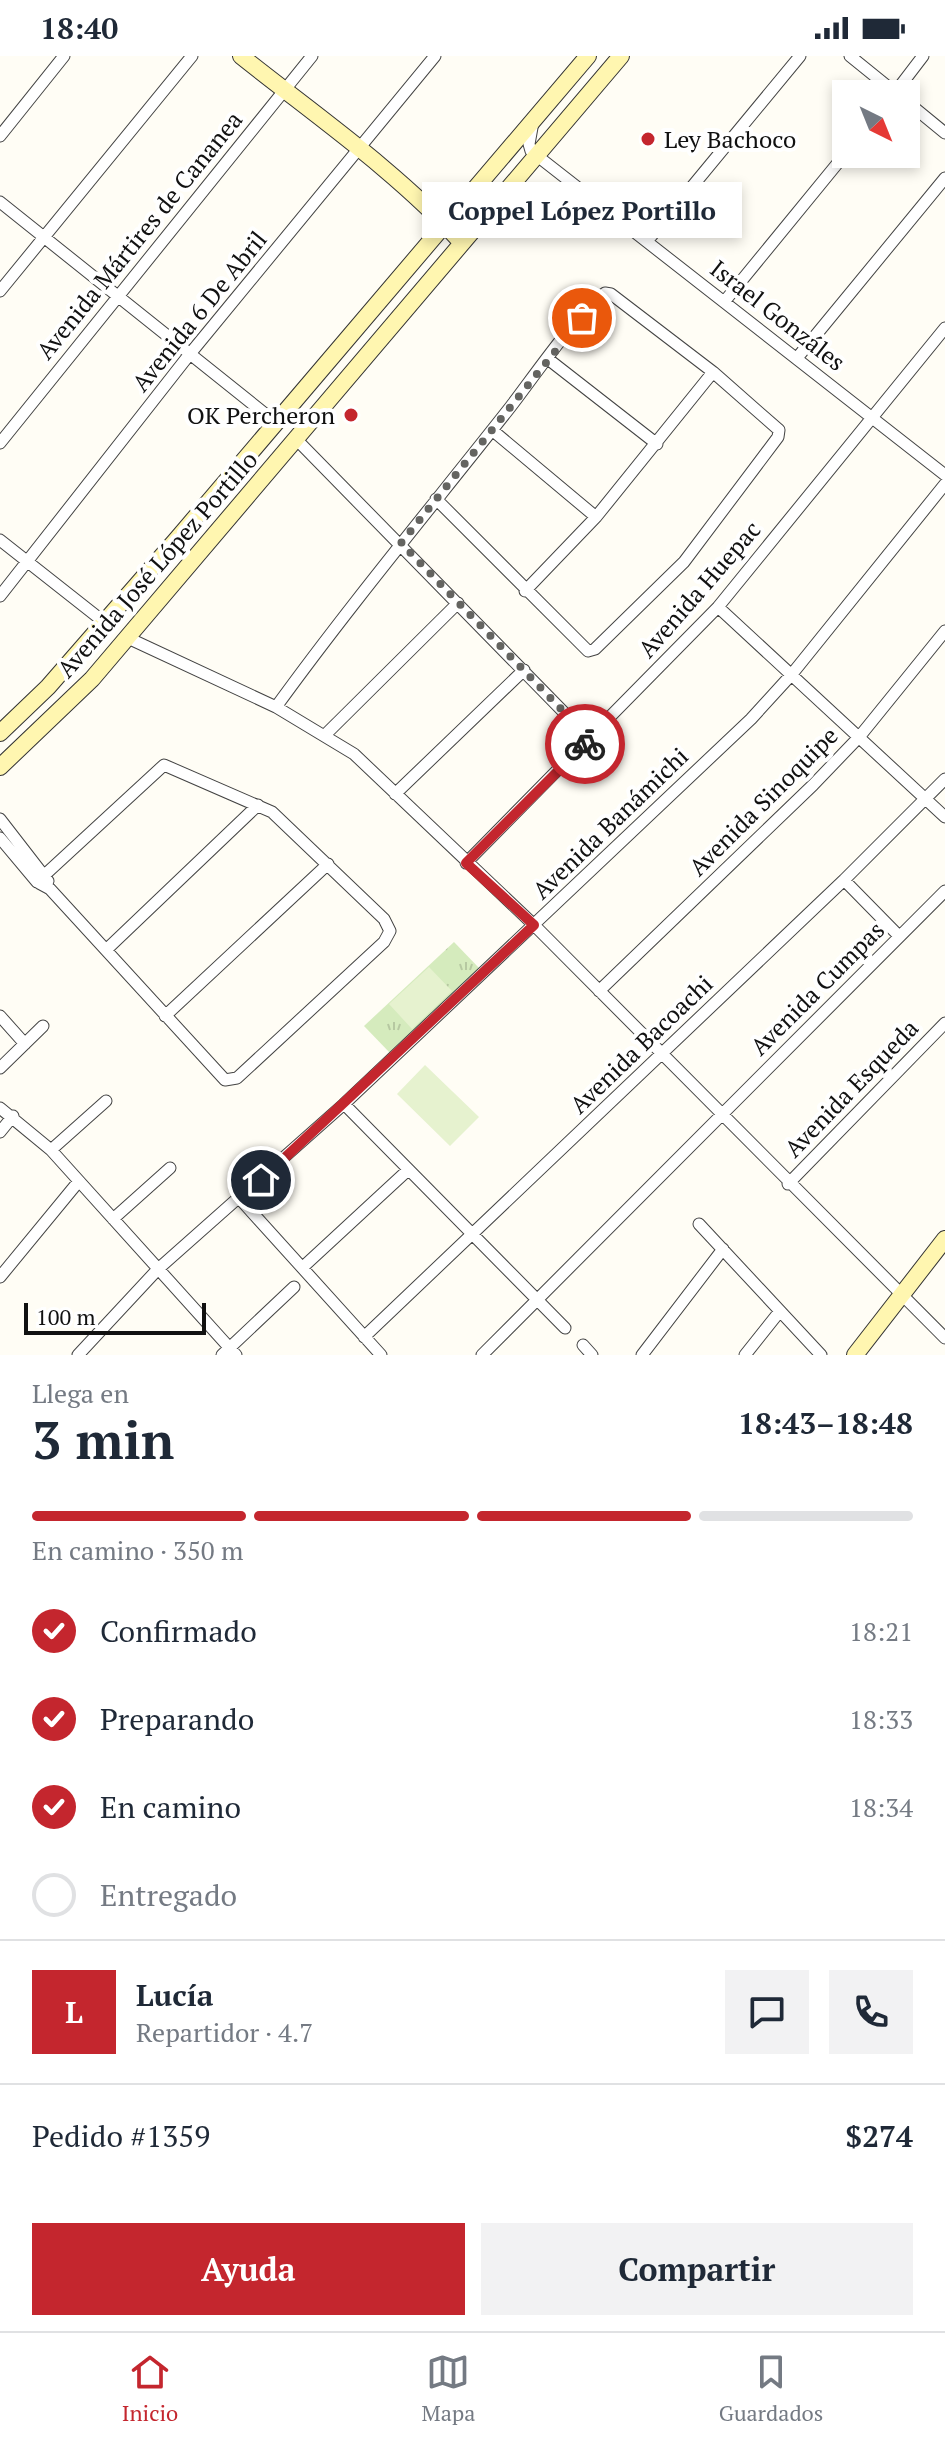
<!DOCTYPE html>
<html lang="es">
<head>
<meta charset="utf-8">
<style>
  :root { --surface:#fff; --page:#f2f2f3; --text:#1f2937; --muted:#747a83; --line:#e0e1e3; --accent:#c4262e }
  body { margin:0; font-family:"PT Serif",serif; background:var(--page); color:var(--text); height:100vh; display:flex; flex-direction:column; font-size:30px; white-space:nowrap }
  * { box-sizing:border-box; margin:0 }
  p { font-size:26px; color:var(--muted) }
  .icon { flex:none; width:44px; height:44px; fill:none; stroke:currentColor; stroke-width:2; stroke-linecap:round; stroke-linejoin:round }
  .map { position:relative; height:1299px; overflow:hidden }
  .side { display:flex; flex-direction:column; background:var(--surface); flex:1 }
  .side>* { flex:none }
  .needle { width:52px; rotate:137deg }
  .controls { position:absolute; left:832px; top:24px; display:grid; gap:16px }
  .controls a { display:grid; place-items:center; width:88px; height:88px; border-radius:0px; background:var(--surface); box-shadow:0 4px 12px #0003; font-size:40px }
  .scale { position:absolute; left:24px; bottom:20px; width:182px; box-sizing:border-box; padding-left:8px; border:4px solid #111; border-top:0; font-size:22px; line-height:28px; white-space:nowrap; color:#111; -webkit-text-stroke:6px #fff; paint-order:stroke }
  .pin { position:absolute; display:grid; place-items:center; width:68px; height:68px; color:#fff; margin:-34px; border:4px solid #fff; border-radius:50%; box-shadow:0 2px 8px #0007 }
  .courier { position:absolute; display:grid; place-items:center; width:80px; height:80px; margin:-40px; border:6px solid #c4262e; border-radius:50%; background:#fff; color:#222; box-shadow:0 2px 10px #0007 }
  .bubble { position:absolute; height:56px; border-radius:0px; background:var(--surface); box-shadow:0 4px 12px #0003; font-size:26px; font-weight:800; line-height:56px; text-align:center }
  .summary em { font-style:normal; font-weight:800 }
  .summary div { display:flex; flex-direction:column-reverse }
  .summary { display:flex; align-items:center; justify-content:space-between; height:136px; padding:0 32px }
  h1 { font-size:52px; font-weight:800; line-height:60px }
  .bar { display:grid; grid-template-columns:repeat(4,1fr); gap:12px 8px; align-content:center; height:96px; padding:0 32px }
  .bar i { height:10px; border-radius:6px; background:var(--line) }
  .bar .active { background:var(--accent) }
  .bar p { grid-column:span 4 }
  .line { display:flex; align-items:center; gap:20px; padding:0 32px; border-top:2px solid var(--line) }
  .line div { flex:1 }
  .round { display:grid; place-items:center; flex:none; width:84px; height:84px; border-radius:0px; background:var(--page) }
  ol { padding:0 32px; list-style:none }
  li { display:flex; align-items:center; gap:24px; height:88px }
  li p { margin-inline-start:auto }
  li .icon { padding:8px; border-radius:50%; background:var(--accent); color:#fff; stroke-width:4 }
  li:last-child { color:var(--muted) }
  li i { width:44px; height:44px; border:4px solid var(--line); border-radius:50% }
  .primary-button { display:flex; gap:16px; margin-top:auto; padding:16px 32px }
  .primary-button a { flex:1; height:92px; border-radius:0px; background:var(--accent); color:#fff; font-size:32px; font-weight:800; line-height:92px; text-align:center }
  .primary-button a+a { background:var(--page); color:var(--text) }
  .status { display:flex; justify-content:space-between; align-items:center; height:56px; padding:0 40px; background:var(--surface); direction:ltr }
  .status svg { height:22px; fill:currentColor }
  .menu { display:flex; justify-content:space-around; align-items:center; height:112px; border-top:2px solid var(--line); background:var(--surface); font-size:22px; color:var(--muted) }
  .menu a { display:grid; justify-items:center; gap:4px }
  .menu .active { color:var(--accent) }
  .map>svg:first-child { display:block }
  .grass { fill:url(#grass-tufts) }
  .pitch { fill:#e6f2cf }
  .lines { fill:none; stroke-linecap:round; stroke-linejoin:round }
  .street-casing { stroke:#444; stroke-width:13 }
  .secondary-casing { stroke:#333; stroke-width:18 }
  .street { stroke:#fff; stroke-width:11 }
  .secondary { stroke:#fff6b0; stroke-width:16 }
  .done { stroke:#646461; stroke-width:8; stroke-dasharray:0 14.4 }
  .route { stroke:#c4262e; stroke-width:10 }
  .poi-dot { fill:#c4262e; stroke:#fff; stroke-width:3 }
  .labels { text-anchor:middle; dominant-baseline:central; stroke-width:8; stroke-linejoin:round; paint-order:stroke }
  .poi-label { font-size:24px; fill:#111; stroke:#fff; text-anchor:start }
  .street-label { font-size:24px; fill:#111; stroke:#fff }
</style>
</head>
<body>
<div class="status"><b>18:40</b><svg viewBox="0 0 49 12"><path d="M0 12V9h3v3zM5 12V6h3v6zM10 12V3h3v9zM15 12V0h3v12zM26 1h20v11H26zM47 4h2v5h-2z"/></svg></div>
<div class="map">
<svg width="945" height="1299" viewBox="0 0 945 1299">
  <defs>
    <pattern id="grass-tufts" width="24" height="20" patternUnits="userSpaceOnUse" patternTransform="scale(2)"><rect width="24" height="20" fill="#d5ebbd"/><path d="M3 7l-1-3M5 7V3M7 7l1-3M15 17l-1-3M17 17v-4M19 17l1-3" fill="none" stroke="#b6c8a1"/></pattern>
  </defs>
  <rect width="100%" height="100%" fill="#fffdf5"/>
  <!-- grass -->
  <path class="grass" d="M 454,886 L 480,913 L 390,997 L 364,970 Z"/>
  <!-- pitch -->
  <path class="pitch" d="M 429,911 L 452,935 L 412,973 L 389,948 Z
    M 425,1009 L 479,1061 L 450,1090 L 397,1038 Z"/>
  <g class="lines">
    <defs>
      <path id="street" d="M 850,0 L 897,38
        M 894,38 L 923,0
        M 906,45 L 945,77
        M 533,66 L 529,88 L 531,95 L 945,419
        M 0,80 L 64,0
        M 0,146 L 274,365
        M 648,184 L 800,0
        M 0,235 L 192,0
        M 724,246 L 846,97
        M 797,302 L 945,122
        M 548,303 L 657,388
        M 492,374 L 596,461
        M 297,384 L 590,683
        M 0,387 L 312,0
        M 0,484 L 104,566
        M 525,535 L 596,461 L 713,316
        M 0,540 L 189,299 L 435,0
        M 718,551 L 945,761
        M 128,582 L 276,651 L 354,698 L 534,869 L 945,1282
        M 276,651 C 350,549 430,453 508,354 C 530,326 579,254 605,237 L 611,238 L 713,316 L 779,374 L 778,381 L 684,506 L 595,593 L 588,595 L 436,443
        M 326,678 L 458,547
        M 395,738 L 524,614
        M 0,763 L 48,825
        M 0,782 L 37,826 L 50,833 L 225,1024 L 237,1022 L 384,886 L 390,875 L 384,863 L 272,756 L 164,709 L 37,826
        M 466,807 L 718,551 L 945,272
        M 844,824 L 899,880
        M 106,894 L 258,749
        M 599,935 L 813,729 L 860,680 L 945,575
        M 0,960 L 25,988
        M 165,960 L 328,808
        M 0,1012 L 43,970
        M 344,1048 L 565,1272
        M 0,1052 L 51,1094 L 236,1299
        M 0,1076 L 13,1060
        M 51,1094 L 106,1045
        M 788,1128 L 945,967
        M 240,1143 L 381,1299
        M 113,1163 L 170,1112
        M 699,1168 L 821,1299
        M 303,1211 L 408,1114
        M 0,1221 L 79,1125
        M 364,1281 L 844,824 L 945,723
        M 583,1289 L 592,1299
        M 78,1299 L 158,1213 L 344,1048 L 751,663 L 792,618 L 945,428
        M 222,1299 L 294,1231
        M 482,1299 L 945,835
        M 642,1299 L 723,1193
        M 745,1299 L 780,1255"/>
      <path id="secondary" d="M 241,0 C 315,59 398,116 462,187
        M 0,677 L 48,631 L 177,483 L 588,0
        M 0,711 L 92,623 L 621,0
        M 855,1299 L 945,1183"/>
    </defs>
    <!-- street casing -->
    <use href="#street" class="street-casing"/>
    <!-- secondary casing -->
    <use href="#secondary" class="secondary-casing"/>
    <!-- street -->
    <use href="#street" class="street"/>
    <!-- secondary -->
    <use href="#secondary" class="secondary"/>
  </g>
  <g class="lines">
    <!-- done -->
    <path class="done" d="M 582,262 L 401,487 L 590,683 L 585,688"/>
    <!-- route -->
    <path class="route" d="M 261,1124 L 534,869 L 466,807 L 585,688"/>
  </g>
  <!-- markers -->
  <g class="poi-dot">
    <circle cx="648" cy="83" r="8"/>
    <circle cx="351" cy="359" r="8"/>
  </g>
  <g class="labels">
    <!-- poi labels -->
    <g class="poi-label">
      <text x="664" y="83">Ley Bachoco</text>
      <text x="335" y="359" text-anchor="end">OK Percheron</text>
    </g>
    <!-- street labels -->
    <g class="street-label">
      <text transform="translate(139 179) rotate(-51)">Avenida Mártires de Cananea</text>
      <text transform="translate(199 255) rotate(-51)">Avenida 6 De Abril</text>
      <text transform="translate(778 259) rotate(38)">Israel Gonzáles</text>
      <text transform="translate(157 508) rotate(-49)">Avenida José López Portillo</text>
      <text transform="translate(699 533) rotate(-49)">Avenida Huepac</text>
      <text transform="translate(763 745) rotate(-45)">Avenida Sinoquipe</text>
      <text transform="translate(610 767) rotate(-44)">Avenida Banámichi</text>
      <text transform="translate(817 932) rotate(-45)">Avenida Cumpas</text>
      <text transform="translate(641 988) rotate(-44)">Avenida Bacoachi</text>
      <text transform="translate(851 1032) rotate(-46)">Avenida Esqueda</text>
    </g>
  </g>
</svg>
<div class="controls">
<a><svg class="needle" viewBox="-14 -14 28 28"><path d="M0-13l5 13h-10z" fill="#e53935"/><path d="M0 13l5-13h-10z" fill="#747a83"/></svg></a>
</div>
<div class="scale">100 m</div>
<div class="pin" style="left:582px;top:262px;background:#ea580c"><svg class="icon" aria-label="bag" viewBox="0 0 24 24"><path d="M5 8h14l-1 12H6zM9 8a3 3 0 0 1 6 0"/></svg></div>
<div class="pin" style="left:261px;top:1124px;background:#1f2937"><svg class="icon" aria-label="home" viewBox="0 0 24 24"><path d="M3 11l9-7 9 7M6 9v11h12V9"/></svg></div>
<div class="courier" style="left:585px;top:688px"><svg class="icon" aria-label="bike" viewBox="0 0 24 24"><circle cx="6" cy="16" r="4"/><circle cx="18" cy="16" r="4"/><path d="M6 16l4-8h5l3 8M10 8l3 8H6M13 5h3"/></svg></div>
<div class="bubble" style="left:422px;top:126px;width:320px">Coppel López Portillo</div>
</div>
<section class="side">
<div class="summary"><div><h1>3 min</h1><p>Llega en</p></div><em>18:43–18:48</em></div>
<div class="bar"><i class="active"></i><i class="active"></i><i class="active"></i><i></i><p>En camino · 350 m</p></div>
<ol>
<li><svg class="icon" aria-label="check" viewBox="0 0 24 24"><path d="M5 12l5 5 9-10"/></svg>Confirmado<p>18:21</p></li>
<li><svg class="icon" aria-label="check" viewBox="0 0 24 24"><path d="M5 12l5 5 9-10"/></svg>Preparando<p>18:33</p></li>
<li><svg class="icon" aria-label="check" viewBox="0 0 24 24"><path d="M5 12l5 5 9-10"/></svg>En camino<p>18:34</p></li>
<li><i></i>Entregado</li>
</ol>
<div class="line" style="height:144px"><b class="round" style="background:var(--accent);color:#fff">L</b><div><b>Lucía</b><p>Repartidor · 4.7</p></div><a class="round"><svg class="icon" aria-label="chat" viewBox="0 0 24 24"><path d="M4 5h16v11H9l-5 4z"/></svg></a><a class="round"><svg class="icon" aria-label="phone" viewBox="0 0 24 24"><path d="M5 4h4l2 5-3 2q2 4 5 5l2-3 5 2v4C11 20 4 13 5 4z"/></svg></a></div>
<div class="line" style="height:104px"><div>Pedido #1359</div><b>$274</b></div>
<div class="primary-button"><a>Ayuda</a><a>Compartir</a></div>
</section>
<nav class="menu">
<a class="active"><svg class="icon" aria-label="home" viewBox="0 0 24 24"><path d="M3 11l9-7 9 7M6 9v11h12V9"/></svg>Inicio</a>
<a><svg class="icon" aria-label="map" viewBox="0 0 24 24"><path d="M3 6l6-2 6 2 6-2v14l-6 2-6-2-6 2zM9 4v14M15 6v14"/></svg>Mapa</a>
<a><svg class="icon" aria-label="saved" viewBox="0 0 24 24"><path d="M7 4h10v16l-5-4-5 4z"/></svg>Guardados</a>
</nav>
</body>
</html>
